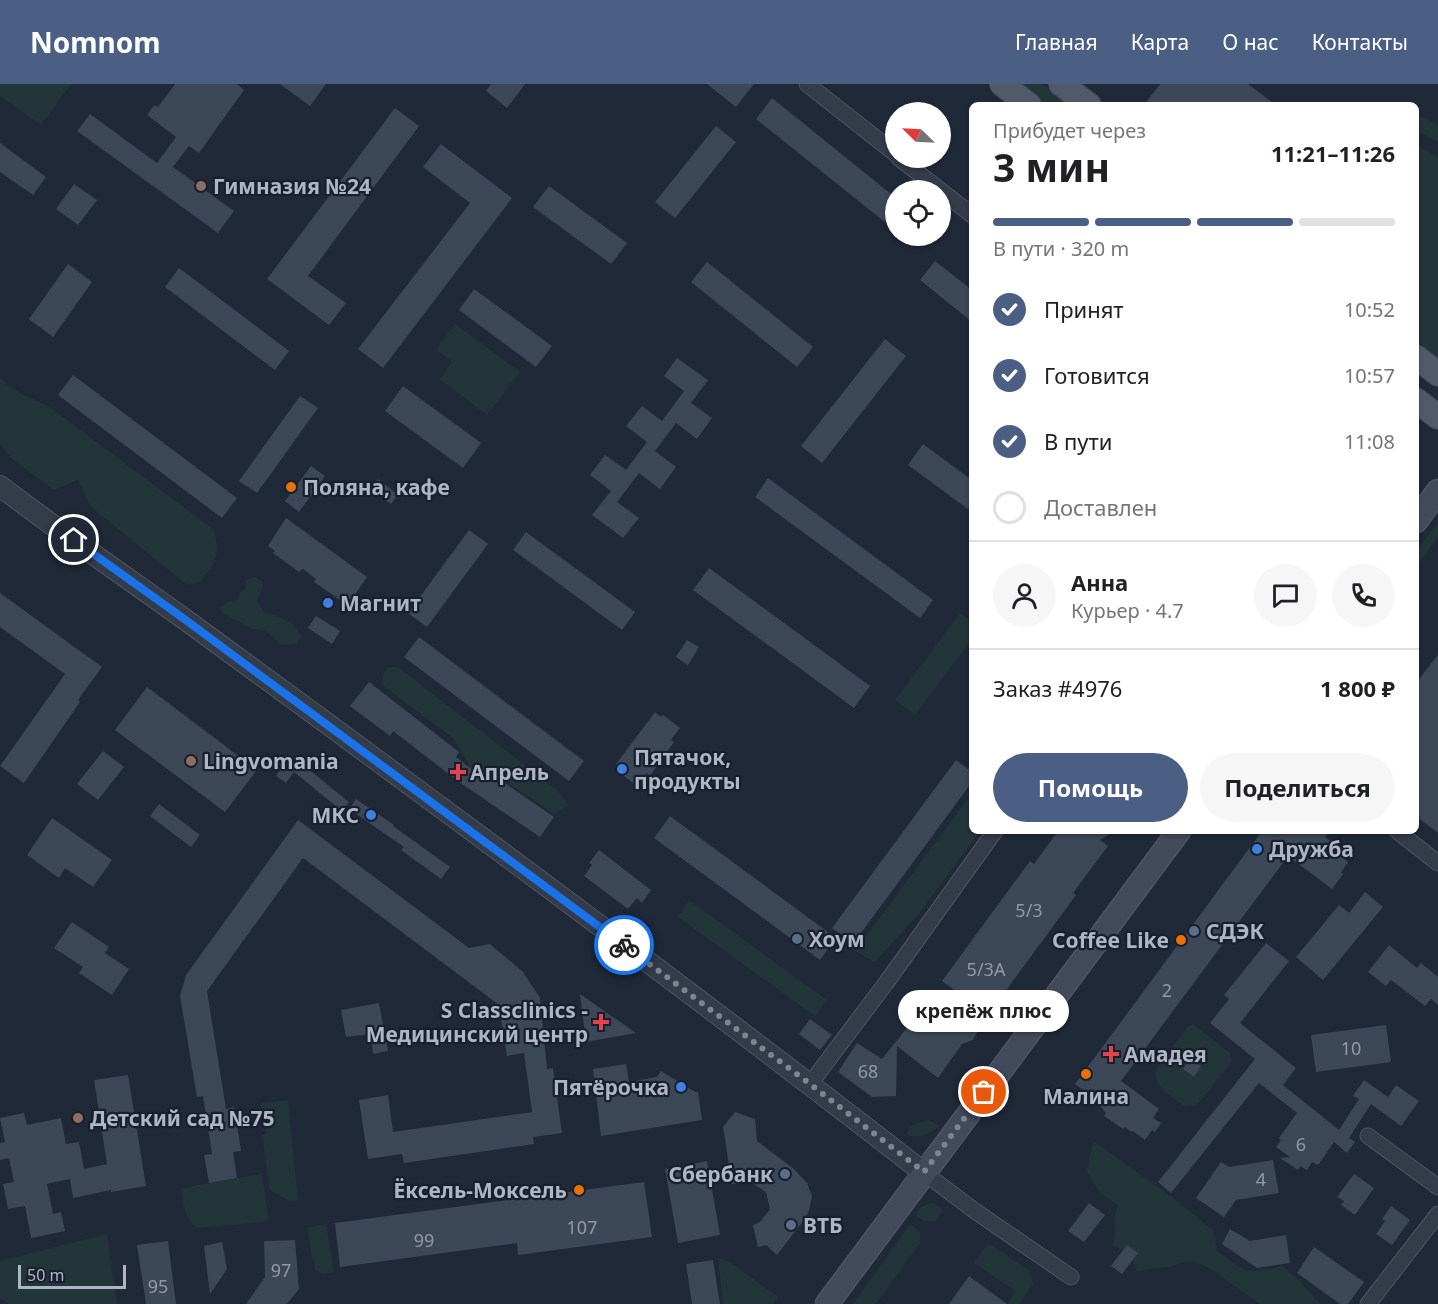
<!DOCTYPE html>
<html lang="ru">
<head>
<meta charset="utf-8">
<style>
  :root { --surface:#fff; --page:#f6f6f6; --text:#202124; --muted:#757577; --line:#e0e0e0; --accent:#4b5e84 }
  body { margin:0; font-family:"Noto Sans",sans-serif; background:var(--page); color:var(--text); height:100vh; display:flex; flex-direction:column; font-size:22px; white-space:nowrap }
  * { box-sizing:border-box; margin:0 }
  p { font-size:20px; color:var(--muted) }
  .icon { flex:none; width:33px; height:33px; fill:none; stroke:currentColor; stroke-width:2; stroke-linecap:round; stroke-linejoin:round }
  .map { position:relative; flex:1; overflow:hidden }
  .drawer { position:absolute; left:969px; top:18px; width:450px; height:732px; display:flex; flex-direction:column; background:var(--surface); border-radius:9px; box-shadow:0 2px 4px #0004 }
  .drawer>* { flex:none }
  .needle { width:39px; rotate:294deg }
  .fabs { position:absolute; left:885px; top:18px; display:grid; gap:12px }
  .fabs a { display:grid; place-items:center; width:66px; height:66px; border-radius:50%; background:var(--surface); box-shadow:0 2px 4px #0004; font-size:30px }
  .scale { position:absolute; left:18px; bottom:15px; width:108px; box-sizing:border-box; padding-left:6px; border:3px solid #aeb6c5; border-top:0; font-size:16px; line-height:21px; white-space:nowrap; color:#aeb6c5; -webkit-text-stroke:4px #19202d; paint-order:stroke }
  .pin { position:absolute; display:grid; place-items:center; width:51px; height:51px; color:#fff; margin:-26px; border:3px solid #fff; border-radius:50%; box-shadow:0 2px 6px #0007 }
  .courier { position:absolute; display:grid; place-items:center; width:60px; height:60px; margin:-30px; border:4px solid #1a73e8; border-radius:50%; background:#fff; color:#222; box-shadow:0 2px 8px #0007 }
  .bubble { position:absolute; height:42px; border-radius:21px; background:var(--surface); box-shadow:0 2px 4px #0004; font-size:20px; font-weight:700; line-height:42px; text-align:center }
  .headline em { font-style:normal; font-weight:700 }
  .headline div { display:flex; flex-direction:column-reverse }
  .headline { display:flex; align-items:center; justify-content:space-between; height:102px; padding:0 24px }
  h1 { font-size:39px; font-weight:700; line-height:45px }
  .bar { display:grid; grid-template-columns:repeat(4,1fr); gap:9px 6px; align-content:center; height:72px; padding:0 24px }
  .bar i { height:8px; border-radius:4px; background:var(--line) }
  .bar .active { background:var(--accent) }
  .bar p { grid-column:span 4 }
  .line { display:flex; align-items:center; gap:15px; padding:0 24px; border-top:2px solid var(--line) }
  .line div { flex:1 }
  .round { display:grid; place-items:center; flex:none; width:63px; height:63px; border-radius:32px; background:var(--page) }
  ol { padding:0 24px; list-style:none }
  li { display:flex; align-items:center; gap:18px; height:66px }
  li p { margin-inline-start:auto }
  li .icon { padding:6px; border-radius:50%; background:var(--accent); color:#fff; stroke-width:4 }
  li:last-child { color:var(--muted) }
  li i { width:33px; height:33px; border:3px solid var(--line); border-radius:50% }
  .cta { display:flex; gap:12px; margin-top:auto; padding:12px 24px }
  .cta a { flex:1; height:69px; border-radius:36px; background:var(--accent); color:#fff; font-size:24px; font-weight:700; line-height:69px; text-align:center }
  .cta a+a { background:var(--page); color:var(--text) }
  header { display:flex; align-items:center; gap:36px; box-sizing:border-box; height:84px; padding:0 30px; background:var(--accent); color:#fff }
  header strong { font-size:28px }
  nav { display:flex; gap:33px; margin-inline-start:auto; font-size:21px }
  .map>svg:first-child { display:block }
  .green { fill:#223539 }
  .building { fill:#3c4758 }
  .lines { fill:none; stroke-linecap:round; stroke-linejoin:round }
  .minor-casing { stroke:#4e5663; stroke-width:17 }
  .tertiary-casing { stroke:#4e5663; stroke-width:22 }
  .secondary-casing { stroke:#4e5663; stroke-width:25 }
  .primary-casing { stroke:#3d4452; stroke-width:26 }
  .minor { stroke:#343b49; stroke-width:15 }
  .tertiary { stroke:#343b49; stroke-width:20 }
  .secondary { stroke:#424a5c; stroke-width:22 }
  .primary { stroke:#525a69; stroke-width:24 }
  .done { stroke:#7c8594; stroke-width:6; stroke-dasharray:0 10.8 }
  .route { stroke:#1a73e8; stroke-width:8 }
  .education-dot { fill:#8d6e63; stroke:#19202d; stroke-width:2 }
  .food-dot { fill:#e8710a; stroke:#19202d; stroke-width:2 }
  .shop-dot { fill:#3f7fe0; stroke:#19202d; stroke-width:2 }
  .health-dot { fill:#e0444e; stroke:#19202d; stroke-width:2 }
  .service-dot { fill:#5c6f8a; stroke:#19202d; stroke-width:2 }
  .labels { text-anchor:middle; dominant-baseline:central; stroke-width:4.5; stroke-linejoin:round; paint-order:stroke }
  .number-label { font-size:18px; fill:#929aaa }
  .poi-label { font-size:21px; font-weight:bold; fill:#aeb6c5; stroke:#19202d; text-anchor:start }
</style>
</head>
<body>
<header>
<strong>Nomnom</strong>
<nav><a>Главная</a><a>Карта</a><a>О нас</a><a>Контакты</a></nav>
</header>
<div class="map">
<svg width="1438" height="1220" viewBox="0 0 1438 1220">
  <rect width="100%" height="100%" fill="#202938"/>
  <!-- green -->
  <path class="green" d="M 0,0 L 71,0 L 41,41 L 0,12 Z
    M 1020,0 L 1043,0 L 1070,21 L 1047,21 Z
    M 1422,32 L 1438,42 L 1438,58 L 1416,46 L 1416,35 Z
    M 1416,61 L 1438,73 L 1438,274 L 1416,256 Z
    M 455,240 L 520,288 L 487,331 L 440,295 L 452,278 L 436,265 Z
    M 0,294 C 15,310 33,313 51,324 L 213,445 C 222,472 216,476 200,498 L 187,501 L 90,422 L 78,396 L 54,406 L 12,375 L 0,360 Z
    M 1438,439 L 1438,454 L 1416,482 L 1416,467 Z
    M 254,493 L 263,497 L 262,504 L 257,517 L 265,529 C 280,532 297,538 301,554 L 296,560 L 281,561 L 266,547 L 252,545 L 223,529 L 220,524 L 228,518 L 237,516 L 241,508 L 245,505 L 246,496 Z
    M 960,529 L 972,538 L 972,555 L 915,631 L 895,616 Z
    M 387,583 L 398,583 L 558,707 L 568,721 L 554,730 L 487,685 L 473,688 L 453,654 L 383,602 L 383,592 Z
    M 972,709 L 972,747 L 980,747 L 922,826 L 875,878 L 855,867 Z
    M 689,816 L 827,916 L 815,932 L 678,833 Z
    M 1193,940 L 1230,969 L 1232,977 L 1197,1021 L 1184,1022 C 1172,1012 1153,1004 1156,986 L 1187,943 Z
    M 288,1016 L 298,1116 L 290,1117 L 270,1106 L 262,1051 L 266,1050 L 262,1019 Z
    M 928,1036 L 939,1041 L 939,1043 C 929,1050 919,1055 906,1051 L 912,1041 Z
    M 1095,1058 L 1173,1114 L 1214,1147 L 1217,1167 C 1247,1189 1245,1191 1282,1182 L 1299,1196 L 1320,1220 L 1260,1220 L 1206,1182 L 1187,1177 L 1169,1183 L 1149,1185 L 1137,1188 L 1130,1170 L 1112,1161 C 1118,1147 1112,1134 1118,1121 L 1100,1109 L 1087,1088 L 1092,1063 Z
    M 262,1090 L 269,1136 L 265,1138 L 199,1144 C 184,1136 184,1120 181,1104 Z
    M 930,1119 L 935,1120 L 943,1126 L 936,1137 L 924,1137 L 916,1131 L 920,1124 Z
    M 326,1140 L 334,1188 L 322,1190 L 315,1185 L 307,1144 Z
    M 910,1140 L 920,1148 L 920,1159 L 876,1220 L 853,1220 Z
    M 107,1150 L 117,1220 L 9,1220 L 0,1214 L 0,1177 Z
    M 991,1161 L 1030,1187 L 1033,1200 L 1020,1220 L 1008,1220 L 1015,1207 L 974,1179 L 986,1162 Z
    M 718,1174 L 728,1177 L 773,1209 L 778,1213 L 773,1220 L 723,1220 Z"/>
  <!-- building -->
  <path class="building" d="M 175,0 L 237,0 L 244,6 L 199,69 L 189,62 L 173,83 L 234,127 L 218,149 L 77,47 L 90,30 L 157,79 L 176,53 L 147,31 L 154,21 L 158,23 Z
    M 280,0 L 326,0 L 310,22 Z
    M 491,0 L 525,0 L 507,24 L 486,7 Z
    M 707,0 L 754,0 L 736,23 Z
    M 1160,0 L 1248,0 L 1276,21 L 1144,21 Z
    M 772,14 L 896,114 L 896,147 L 756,35 Z
    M 395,24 L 419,42 L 308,192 L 346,219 L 329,241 L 267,195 Z
    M 716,42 L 736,58 L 675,134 L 655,118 Z
    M 0,59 L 46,93 L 33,111 L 0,88 Z
    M 441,60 L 512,114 L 383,284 L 358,265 L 470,119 L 423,83 Z
    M 74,100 L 97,116 L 78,141 L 56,125 Z
    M 549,102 L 627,159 L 611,180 L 533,123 Z
    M 935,177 L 972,206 L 972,238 L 920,196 Z
    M 707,178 L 813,263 L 797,283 L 691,198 Z
    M 68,180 L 92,198 L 53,253 L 29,235 Z
    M 179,184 L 289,267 L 275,286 L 165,203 Z
    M 474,205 L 552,262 L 536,283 L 459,226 Z
    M 885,255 L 906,272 L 822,379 L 801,362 Z
    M 677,274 L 708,296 L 691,319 L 712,334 L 697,355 L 676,339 L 655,367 L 676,383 L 660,405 L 639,389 L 617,418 L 639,434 L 623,454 L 592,431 L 611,407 L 590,391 L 605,371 L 626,386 L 647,358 L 626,342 L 642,322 L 662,337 L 684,307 L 664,292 Z
    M 73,291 L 237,414 L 222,434 L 58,311 Z
    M 403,302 L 481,359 L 463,384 L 385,327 Z
    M 300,312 L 318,324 L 257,409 L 239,397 Z
    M 923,360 L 972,396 L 972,428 L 908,381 Z
    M 311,382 L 325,392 L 299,428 L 285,417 Z
    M 768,394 L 933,516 L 920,534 L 755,413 Z
    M 378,395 L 398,411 L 391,420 L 371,405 Z
    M 286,434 L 367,493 L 350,518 L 343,514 L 340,516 L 314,498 L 316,495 L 303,485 L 299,488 L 273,469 L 275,467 L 268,462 Z
    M 469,446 L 488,460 L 427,543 L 408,529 Z
    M 526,448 L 635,528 L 622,546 L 513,466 Z
    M 709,484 L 870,602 L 854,624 L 693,506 Z
    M 0,509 L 102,583 L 78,616 L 80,618 L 24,699 L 0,682 L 65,590 L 0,543 Z
    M 316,532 L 340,547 L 332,560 L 308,544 Z
    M 419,553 L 584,677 L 569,697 L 404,573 Z
    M 687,556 L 699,563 L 688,581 L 676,573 Z
    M 1438,571 L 1438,749 L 1416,732 L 1416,599 Z
    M 369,598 L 459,668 L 456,673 L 482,693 L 486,686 L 554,733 L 540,753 L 459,698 L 393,647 L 390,652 L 350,622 Z
    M 147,603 L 257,686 L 225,728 L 115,646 Z
    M 655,628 L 661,633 L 663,631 L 680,644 L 671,656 L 674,658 L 650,692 L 647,689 L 637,702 L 620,689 L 622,685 L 616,680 Z
    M 103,667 L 124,683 L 98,716 L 77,700 Z
    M 291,671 L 349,718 L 342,727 L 294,688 L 286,699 L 276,692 Z
    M 956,676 L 972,688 L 972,698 L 853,860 L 832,844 Z
    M 356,715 L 394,741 L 393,742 L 450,783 L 441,795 L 401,766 L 404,763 L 349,725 Z
    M 159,720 L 200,751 L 191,763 L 150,732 Z
    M 670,732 L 836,854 L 820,876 L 654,754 Z
    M 52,734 L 112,776 L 93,803 L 65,784 L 59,794 L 27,771 Z
    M 298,736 L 469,864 L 490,860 L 523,888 L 540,914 L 547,985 L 553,984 L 562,1049 L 533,1053 L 534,1060 L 404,1079 L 402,1070 L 368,1075 L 359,1016 L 388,1011 L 393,1048 L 532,1028 L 524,969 L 507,972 L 499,921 L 303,774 L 207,907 L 226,1025 L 234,1023 L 241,1067 L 233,1068 L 237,1094 L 209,1099 L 204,1071 L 212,1070 L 203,1012 L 197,1013 L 180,912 L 186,891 Z
    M 1058,747 L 1115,747 L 1100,756 L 1108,762 L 1073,809 L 1076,811 L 988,931 L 942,897 L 1030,777 L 1034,780 Z
    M 1262,747 L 1330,747 L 1325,753 L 1332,758 L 1329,761 L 1337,766 L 1335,768 L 1348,778 L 1341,788 L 1343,790 L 1332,805 L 1288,772 L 1121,997 L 1159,1025 L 1153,1034 L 1161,1039 L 1155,1048 L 1152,1046 L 1145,1056 L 1133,1047 L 1132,1048 L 1125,1043 L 1123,1045 L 1104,1032 L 1106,1029 L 1100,1022 L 1101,1020 L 1075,1000 Z
    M 599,766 L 651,806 L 642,819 L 637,814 L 628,825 L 584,792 L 592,781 L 589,779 Z
    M 1365,808 L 1383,823 L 1323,896 L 1296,873 L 1339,821 L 1349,829 Z
    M 72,838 L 109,863 L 105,869 L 129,885 L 112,911 L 79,889 L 83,883 L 54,864 Z
    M 1266,859 L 1289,877 L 1240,939 L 1296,984 L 1283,1001 L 1339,1046 L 1359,1015 L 1353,1012 L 1364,996 L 1388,1013 L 1396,1001 L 1419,1017 L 1401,1042 L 1371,1020 L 1349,1054 L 1355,1058 L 1347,1069 L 1334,1058 L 1318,1081 L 1312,1078 L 1307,1086 L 1300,1082 L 1298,1086 L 1280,1074 L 1290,1073 L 1276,1063 L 1281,1056 L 1279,1054 L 1297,1029 L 1259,999 L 1171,1109 L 1158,1098 L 1255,975 L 1210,939 L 1229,915 L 1224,911 Z
    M 1389,861 L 1417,884 L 1421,879 L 1438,893 L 1438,921 L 1431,915 L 1425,922 L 1391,896 L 1386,902 L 1368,888 Z
    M 580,910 L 636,949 L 586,958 Z
    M 930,915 L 977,948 L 973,956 L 962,960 L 938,994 L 897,962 L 896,1012 L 872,1013 L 838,988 L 857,959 L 882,975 Z
    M 379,919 L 388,967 L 373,970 L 371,950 L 346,953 L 341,926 Z
    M 810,935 L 832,951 L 820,966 L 799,950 Z
    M 1386,941 L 1391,978 L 1316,988 L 1311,951 Z
    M 1190,975 L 1201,982 L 1194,993 L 1183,985 Z
    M 626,980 L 629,998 L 657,993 L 661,987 L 695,1008 L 698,1008 L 702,1036 L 601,1052 L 593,985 Z
    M 128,991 L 146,1102 L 111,1108 L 111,1106 L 73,1114 L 70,1095 L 47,1100 L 53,1130 L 61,1128 L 65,1147 L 31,1154 L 25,1122 L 8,1125 L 3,1100 L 14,1098 L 9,1074 L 0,1076 L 0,1059 L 5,1058 L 0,1034 L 24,1029 L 27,1041 L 61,1034 L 66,1060 L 79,1058 L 84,1085 L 107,1080 L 94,996 Z
    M 735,1028 L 755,1035 L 757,1057 L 794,1085 L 807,1099 L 812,1112 L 809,1127 L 804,1136 L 777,1171 L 766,1161 L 758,1163 L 753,1141 L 760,1138 L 770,1125 L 766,1108 L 752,1099 L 732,1100 L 723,1043 Z
    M 1273,1076 L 1279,1109 L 1236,1116 L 1224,1133 L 1196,1114 L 1221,1078 L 1229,1083 Z
    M 707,1077 L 720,1151 L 678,1159 L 665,1085 Z
    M 1354,1090 L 1374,1104 L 1355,1131 L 1341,1121 L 1344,1117 L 1337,1113 Z
    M 644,1098 L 652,1153 L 518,1171 L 517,1159 L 340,1183 L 335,1139 Z
    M 1089,1119 L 1105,1131 L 1084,1158 L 1068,1147 Z
    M 1391,1122 L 1410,1136 L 1392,1161 L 1376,1150 L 1385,1137 L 1382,1135 Z
    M 1230,1145 L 1250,1157 L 1286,1151 L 1290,1179 L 1257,1184 L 1222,1160 Z
    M 295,1156 L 299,1205 L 287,1220 L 246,1220 L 265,1193 L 264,1157 Z
    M 168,1157 L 176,1220 L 146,1220 L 137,1161 Z
    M 222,1158 L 227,1185 L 210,1210 L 204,1162 Z
    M 1127,1161 L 1138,1169 L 1122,1190 L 1111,1182 Z
    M 1314,1163 L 1364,1198 L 1348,1220 L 1340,1220 L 1297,1189 Z
    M 713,1176 L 720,1220 L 692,1220 L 686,1180 Z
    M 969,1192 L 1007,1220 L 949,1220 Z"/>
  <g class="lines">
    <defs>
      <path id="minor" d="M 807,0 L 896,70
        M 899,74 L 972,131
        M 1397,747 L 1438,779
        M 810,1000 L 886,899 L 995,747
        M 1368,1052 L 1438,1103
        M 923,1088 L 975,1127 L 1071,1193
        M 1368,1220 L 1438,1130"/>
      <path id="tertiary" d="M 0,402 C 60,448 122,490 183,534 C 432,716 680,899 923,1088"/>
      <path id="secondary" d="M 1416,437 L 1438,407
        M 827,1220 L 1179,747"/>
      <path id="primary" d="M 1002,0 L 1029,21
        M 1061,0 L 1089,21
        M 1416,273 L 1438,290
        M 1416,316 L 1438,333"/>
    </defs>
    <!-- minor casing -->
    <use href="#minor" class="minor-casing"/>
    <!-- tertiary casing -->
    <use href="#tertiary" class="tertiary-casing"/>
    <!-- secondary casing -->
    <use href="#secondary" class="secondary-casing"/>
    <!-- primary casing -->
    <use href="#primary" class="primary-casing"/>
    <!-- minor -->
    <use href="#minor" class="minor"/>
    <!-- tertiary -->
    <use href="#tertiary" class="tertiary"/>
    <!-- secondary -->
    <use href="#secondary" class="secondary"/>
    <!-- primary -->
    <use href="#primary" class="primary"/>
  </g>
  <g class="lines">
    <!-- done -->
    <path class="done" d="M 624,861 L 810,1000 L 924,1088 L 984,1008"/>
    <!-- route -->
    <path class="route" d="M 74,456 L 183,534 L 624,861"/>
  </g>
  <!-- markers -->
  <g class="education-dot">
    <circle cx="201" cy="102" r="6"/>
    <circle cx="191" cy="677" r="6"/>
    <circle cx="78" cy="1034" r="6"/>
  </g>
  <g class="food-dot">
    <circle cx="291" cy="403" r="6"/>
    <circle cx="1181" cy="856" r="6"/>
    <circle cx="1086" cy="990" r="6"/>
    <circle cx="579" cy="1106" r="6"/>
  </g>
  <g class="shop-dot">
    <circle cx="328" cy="519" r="6"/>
    <circle cx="622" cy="685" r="6"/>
    <circle cx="371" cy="731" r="6"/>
    <circle cx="1257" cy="765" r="6"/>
    <circle cx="681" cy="1003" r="6"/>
  </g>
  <g class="health-dot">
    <path d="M455 679h6v6h6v6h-6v6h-6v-6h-6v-6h6z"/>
    <path d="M598 929h6v6h6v6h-6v6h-6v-6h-6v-6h6z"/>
    <path d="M1108 961h6v6h6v6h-6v6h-6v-6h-6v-6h6z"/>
  </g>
  <g class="service-dot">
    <circle cx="1194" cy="847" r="6"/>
    <circle cx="797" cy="855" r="6"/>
    <circle cx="785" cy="1090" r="6"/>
    <circle cx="791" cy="1141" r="6"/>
  </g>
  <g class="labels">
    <!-- number labels -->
    <g class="number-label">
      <text x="1029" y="826">5/3</text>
      <text x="986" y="885">5/3А</text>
      <text x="1167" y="906">2</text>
      <text x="1351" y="964">10</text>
      <text x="868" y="987">68</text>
      <text x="1301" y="1060">6</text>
      <text x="1261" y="1095">4</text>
      <text x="582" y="1143">107</text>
      <text x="424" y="1156">99</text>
      <text x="281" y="1186">97</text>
      <text x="158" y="1202">95</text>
    </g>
    <!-- poi labels -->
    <g class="poi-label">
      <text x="213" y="102">Гимназия №24</text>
      <text x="303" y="403">Поляна, кафе</text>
      <text x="340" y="519">Магнит</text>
      <text x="634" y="673">Пятачок,<tspan x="634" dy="24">продукты</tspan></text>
      <text x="203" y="677">Lingvomania</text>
      <text x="470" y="688">Апрель</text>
      <text x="359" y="731" text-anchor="end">МКС</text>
      <text x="1269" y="765">Дружба</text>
      <text x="1206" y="847">СДЭК</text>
      <text x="809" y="855">Хоум</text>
      <text x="1169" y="856" text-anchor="end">Coffee Like</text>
      <text x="588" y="926" text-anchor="end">S Classclinics -<tspan x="588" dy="24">Медицинский центр</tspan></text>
      <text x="1124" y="970">Амадея</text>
      <text x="669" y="1003" text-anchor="end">Пятёрочка</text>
      <text x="1086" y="1012" text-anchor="middle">Малина</text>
      <text x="90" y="1034">Детский сад №75</text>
      <text x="773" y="1090" text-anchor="end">Сбербанк</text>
      <text x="567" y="1106" text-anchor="end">Ёксель-Моксель</text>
      <text x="803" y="1141">ВТБ</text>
    </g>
  </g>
</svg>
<div class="fabs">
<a><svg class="needle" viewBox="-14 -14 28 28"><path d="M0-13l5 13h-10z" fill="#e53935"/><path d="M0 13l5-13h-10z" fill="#757577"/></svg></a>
<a><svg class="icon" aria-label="locate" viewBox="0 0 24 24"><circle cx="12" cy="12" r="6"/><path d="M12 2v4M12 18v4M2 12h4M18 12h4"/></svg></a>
</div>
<div class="scale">50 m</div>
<div class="pin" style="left:984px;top:1008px;background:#ea580c"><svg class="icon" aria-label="bag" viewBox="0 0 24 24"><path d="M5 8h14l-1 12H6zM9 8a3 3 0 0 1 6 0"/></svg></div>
<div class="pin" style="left:74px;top:456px;background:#1f2937"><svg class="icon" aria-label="home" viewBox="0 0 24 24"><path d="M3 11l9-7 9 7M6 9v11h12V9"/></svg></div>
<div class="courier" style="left:624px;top:861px"><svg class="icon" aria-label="bike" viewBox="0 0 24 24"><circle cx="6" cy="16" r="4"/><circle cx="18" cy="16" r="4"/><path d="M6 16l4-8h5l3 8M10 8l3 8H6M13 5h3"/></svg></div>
<div class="bubble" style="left:898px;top:906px;width:171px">крепёж плюс</div>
<section class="drawer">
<div class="headline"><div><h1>3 мин</h1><p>Прибудет через</p></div><em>11:21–11:26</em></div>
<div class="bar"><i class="active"></i><i class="active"></i><i class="active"></i><i></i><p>В пути · 320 m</p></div>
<ol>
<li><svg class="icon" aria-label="check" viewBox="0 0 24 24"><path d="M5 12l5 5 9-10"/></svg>Принят<p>10:52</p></li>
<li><svg class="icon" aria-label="check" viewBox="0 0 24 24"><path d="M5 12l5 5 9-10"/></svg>Готовится<p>10:57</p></li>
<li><svg class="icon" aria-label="check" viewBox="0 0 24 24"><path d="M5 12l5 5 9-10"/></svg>В пути<p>11:08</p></li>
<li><i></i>Доставлен</li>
</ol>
<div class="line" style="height:108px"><a class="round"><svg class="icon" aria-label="person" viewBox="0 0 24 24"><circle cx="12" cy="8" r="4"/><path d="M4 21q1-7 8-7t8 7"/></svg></a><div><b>Анна</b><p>Курьер · 4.7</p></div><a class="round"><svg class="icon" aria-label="chat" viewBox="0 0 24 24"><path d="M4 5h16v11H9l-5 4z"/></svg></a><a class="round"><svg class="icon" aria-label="phone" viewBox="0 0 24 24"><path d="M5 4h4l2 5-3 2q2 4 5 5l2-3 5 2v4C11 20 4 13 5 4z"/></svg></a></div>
<div class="line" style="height:78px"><div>Заказ #4976</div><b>1 800 ₽</b></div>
<div class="cta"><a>Помощь</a><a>Поделиться</a></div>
</section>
</div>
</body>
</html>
